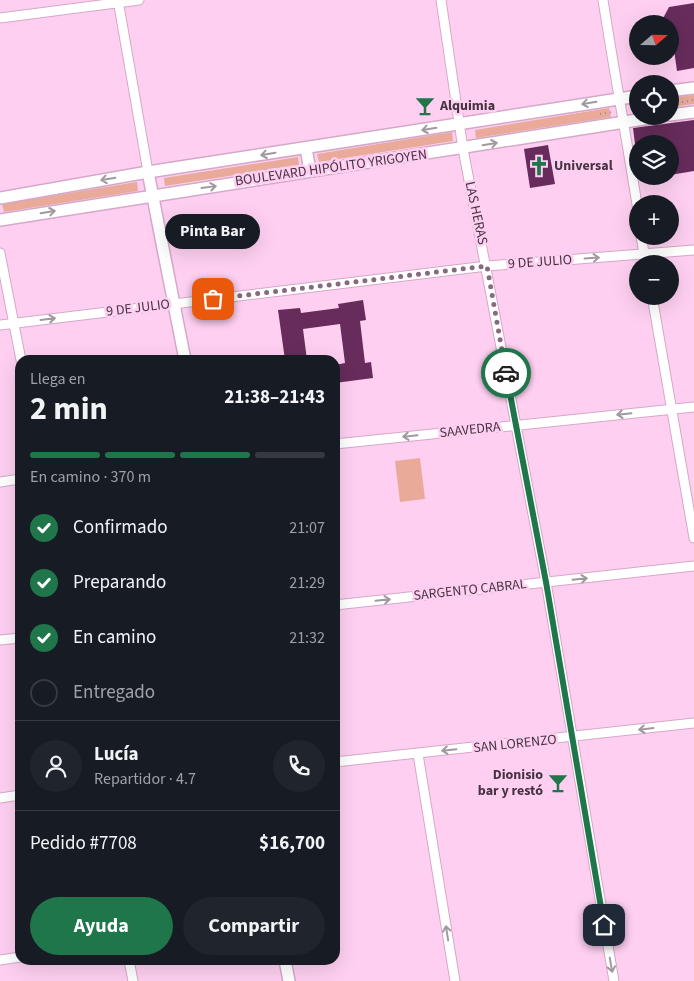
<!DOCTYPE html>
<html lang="es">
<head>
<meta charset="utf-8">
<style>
  :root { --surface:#171b24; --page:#20242c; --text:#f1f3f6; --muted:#9ea1a6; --line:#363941; --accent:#1f764a }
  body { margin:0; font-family:"Source Sans 3",sans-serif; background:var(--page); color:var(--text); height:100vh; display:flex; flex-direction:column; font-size:19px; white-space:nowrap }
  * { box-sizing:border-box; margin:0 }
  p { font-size:16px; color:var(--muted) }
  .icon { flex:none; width:28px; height:28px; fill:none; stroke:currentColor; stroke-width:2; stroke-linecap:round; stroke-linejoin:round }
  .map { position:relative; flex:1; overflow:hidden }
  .details { position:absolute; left:15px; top:355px; width:325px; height:610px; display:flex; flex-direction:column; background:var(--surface); border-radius:15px; box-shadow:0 5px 20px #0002 }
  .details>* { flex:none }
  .needle { width:32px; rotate:70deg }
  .buttons { position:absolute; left:629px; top:15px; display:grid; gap:10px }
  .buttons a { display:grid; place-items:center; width:50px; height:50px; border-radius:50%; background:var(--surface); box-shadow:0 5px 20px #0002; font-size:25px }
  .pin { position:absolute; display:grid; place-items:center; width:42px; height:42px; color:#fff; margin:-21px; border-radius:10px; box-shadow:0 2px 8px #0006 }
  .courier { position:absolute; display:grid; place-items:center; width:50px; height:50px; margin:-25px; border:4px solid #1f764a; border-radius:50%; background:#fff; color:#222; box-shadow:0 1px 6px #0007 }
  .bubble { position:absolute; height:35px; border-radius:18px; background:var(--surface); box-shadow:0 5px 20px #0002; font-size:16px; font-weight:700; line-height:35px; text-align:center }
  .overview em { font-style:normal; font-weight:700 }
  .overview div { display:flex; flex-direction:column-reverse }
  .overview { display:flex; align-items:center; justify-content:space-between; height:85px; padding:0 15px }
  h1 { font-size:32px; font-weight:700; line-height:38px }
  .bar { display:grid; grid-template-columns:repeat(4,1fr); gap:8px 5px; align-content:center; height:60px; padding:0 15px }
  .bar i { height:6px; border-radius:4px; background:var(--line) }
  .bar .on { background:var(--accent) }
  .bar p { grid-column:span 4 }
  .line { display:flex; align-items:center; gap:12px; padding:0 15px; border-top:1px solid var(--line) }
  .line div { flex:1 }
  .round { display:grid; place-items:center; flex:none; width:52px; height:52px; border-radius:26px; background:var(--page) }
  ol { padding:0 15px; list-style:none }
  li { display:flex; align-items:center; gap:15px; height:55px }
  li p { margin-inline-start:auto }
  li .icon { padding:5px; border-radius:50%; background:var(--accent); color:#fff; stroke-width:4 }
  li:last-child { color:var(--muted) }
  li i { width:28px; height:28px; border:2px solid var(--line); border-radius:50% }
  .action { display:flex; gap:10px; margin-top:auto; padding:10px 15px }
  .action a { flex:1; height:58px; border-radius:30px; background:var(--accent); color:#fff; font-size:20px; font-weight:700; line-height:58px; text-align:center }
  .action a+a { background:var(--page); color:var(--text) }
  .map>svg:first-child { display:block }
  .green { fill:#e9aa99 }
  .building { fill:#672c5b }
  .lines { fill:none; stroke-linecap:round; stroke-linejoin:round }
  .street-casing { stroke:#d5a8c8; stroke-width:11 }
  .secondary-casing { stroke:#d5a8c8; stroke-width:14 }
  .path { stroke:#a08097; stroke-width:2; stroke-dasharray:1 4; stroke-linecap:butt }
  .street { stroke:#fff; stroke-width:9 }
  .secondary { stroke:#fff; stroke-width:11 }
  .oneway { stroke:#a299a0 }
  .done { stroke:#866a7f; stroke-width:5; stroke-dasharray:0 9 }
  .route { stroke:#1f764a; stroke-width:6 }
  .labels { text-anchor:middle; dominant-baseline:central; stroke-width:5; stroke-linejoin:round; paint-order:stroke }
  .poi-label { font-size:14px; font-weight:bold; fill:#453341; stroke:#fecff1; text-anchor:start }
  .street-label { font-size:14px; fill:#453341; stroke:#fecff1 }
</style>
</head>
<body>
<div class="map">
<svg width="694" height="981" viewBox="0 0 694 981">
  <rect width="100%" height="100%" fill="#fecff1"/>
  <!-- green -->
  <path class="green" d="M 694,95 L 694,104 L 670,107 L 670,98 Z
    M 609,108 L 611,117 L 476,138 L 475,130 Z
    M 452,132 L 453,141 L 319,162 L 317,154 Z
    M 298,157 L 299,165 L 165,186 L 164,178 Z
    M 137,182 L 138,191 L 4,212 L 2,204 Z
    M 420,458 L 425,499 L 400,502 L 395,461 Z"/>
  <!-- building -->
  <path class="building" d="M 694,3 L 694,68 L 677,71 L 673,43 L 670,44 L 670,24 L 660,24 L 669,7 Z
    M 694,120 L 694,171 L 670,175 L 670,144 L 635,144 L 633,128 Z
    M 548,145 L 555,184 L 530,188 L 524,149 Z
    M 363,300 L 366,320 L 360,321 L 365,363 L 371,362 L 373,378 L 335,383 L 335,365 L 345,363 L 340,324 L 303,329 L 307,360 L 285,360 L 278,310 L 300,308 L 301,313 L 339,308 L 338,304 Z"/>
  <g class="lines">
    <defs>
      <path id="street" d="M 118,0 L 148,172
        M 441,0 L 463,149 L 546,582 L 614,981
        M 603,0 C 614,71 627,140 638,211
        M 0,18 L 139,0
        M 641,236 L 646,264
        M 0,253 L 21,360
        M 652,296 L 694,538
        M 0,325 L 487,266 L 694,250
        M 335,444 L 694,407
        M 0,482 L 20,479
        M 335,605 L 694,566
        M 0,640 L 20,638
        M 418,754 L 455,981
        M 335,762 L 694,723
        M 0,798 L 20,795
        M 0,960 L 20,957
        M 129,960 L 133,981"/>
      <path id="secondary" d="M 670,91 L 694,88
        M 670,115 L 694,112
        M 306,148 L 310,171
        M 148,172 L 185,360
        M 0,198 L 148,172 L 638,96
        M 0,220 L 663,116
        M 285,960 L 289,981"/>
    </defs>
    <!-- street casing -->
    <use href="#street" class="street-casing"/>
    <!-- secondary casing -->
    <use href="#secondary" class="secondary-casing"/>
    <!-- path -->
    <path class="path" d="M 682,102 L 694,100
      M 600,114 L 612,112"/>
    <!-- street -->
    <use href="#street" class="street"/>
    <!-- secondary -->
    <use href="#secondary" class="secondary"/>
  </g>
  <!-- one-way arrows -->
  <defs><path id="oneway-shaft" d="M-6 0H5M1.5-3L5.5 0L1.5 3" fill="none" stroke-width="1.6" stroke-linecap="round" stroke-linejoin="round" transform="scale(1.25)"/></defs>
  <g class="oneway">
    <use href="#oneway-shaft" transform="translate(589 103) rotate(171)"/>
    <use href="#oneway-shaft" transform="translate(429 129) rotate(171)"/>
    <use href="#oneway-shaft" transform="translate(490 144) rotate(-9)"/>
    <use href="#oneway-shaft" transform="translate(268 154) rotate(171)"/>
    <use href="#oneway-shaft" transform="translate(108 179) rotate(170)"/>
    <use href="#oneway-shaft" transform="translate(209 187) rotate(-8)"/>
    <use href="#oneway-shaft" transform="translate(48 212) rotate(-9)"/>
    <use href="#oneway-shaft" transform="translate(592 258) rotate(-4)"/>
    <use href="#oneway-shaft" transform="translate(48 319) rotate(-7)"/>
    <use href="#oneway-shaft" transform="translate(624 414) rotate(174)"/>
    <use href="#oneway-shaft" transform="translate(410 436) rotate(174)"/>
    <use href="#oneway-shaft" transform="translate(580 579) rotate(-6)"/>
    <use href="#oneway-shaft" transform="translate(383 600) rotate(-6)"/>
    <use href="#oneway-shaft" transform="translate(646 729) rotate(173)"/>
    <use href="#oneway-shaft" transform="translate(449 750) rotate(174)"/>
    <use href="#oneway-shaft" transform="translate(447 933) rotate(-99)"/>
    <use href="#oneway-shaft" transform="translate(611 965) rotate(80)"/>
  </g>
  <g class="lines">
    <!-- done -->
    <path class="done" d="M 213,299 L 487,266 L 506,373"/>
    <!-- route -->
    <path class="route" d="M 506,373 L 546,582 L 604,925"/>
  </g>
  <!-- icons -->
  <defs>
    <symbol id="bar-bare" viewBox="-9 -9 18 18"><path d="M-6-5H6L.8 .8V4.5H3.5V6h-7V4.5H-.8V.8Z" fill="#1f764a" stroke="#fecff1" stroke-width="2.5" paint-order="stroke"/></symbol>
    <symbol id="church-bare" viewBox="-9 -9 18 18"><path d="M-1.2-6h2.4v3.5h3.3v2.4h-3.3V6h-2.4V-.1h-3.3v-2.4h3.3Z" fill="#1f764a" stroke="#fecff1" stroke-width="2.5" paint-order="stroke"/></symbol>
  </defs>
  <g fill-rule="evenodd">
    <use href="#bar-bare" x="411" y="92" width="28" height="28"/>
    <use href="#church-bare" x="525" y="152" width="28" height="28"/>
    <use href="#bar-bare" x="544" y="769" width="28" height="28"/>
  </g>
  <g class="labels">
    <!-- poi labels -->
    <g class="poi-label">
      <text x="440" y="106">Alquimia</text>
      <text x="554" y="166">Universal</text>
      <text x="543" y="775" text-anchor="end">Dionisio<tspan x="543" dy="16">bar y restó</tspan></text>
    </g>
    <!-- street labels -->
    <g class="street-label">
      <text transform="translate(331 168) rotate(-8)">BOULEVARD HIPÓLITO YRIGOYEN</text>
      <text transform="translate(476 213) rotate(78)">LAS HERAS</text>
      <text transform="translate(540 262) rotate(-4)">9 DE JULIO</text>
      <text transform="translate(138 308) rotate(-7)">9 DE JULIO</text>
      <text transform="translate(470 430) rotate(-6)">SAAVEDRA</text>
      <text transform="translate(470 590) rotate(-6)">SARGENTO CABRAL</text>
      <text transform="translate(515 744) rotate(-6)">SAN LORENZO</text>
    </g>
  </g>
</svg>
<div class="buttons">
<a><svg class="needle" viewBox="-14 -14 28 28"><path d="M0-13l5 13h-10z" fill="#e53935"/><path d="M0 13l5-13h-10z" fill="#9ea1a6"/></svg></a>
<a><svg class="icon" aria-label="locate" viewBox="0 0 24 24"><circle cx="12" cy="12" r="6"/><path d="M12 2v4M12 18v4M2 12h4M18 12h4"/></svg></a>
<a><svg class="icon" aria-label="layers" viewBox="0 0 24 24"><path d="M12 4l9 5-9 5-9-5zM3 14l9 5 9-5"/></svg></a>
<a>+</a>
<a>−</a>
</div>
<div class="pin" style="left:213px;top:299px;background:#ea580c"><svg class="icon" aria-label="bag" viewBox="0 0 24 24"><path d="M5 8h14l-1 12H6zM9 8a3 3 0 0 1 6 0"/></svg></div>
<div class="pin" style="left:604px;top:925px;background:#1f2937"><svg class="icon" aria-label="home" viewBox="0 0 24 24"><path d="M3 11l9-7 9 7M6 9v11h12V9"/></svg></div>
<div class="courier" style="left:506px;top:373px"><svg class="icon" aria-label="car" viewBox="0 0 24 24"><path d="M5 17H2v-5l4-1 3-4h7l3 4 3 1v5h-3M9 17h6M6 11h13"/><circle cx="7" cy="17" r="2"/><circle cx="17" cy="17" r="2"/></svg></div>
<div class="bubble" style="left:165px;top:214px;width:95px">Pinta Bar</div>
<section class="details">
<div class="overview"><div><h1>2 min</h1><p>Llega en</p></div><em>21:38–21:43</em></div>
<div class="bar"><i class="on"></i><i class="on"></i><i class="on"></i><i></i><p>En camino · 370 m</p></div>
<ol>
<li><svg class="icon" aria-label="check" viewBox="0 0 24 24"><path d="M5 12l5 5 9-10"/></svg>Confirmado<p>21:07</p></li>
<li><svg class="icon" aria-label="check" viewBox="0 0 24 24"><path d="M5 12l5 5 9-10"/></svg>Preparando<p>21:29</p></li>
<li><svg class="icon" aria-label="check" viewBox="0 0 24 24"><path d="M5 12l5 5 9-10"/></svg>En camino<p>21:32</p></li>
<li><i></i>Entregado</li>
</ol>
<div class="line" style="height:90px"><a class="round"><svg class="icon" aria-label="person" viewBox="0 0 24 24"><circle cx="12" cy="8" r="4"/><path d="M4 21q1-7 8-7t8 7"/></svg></a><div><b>Lucía</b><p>Repartidor · 4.7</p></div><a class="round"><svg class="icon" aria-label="phone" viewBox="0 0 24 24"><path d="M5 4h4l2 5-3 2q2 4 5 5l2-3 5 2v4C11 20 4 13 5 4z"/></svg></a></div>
<div class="line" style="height:65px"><div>Pedido #7708</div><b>$16,700</b></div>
<div class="action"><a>Ayuda</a><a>Compartir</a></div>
</section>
</div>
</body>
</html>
